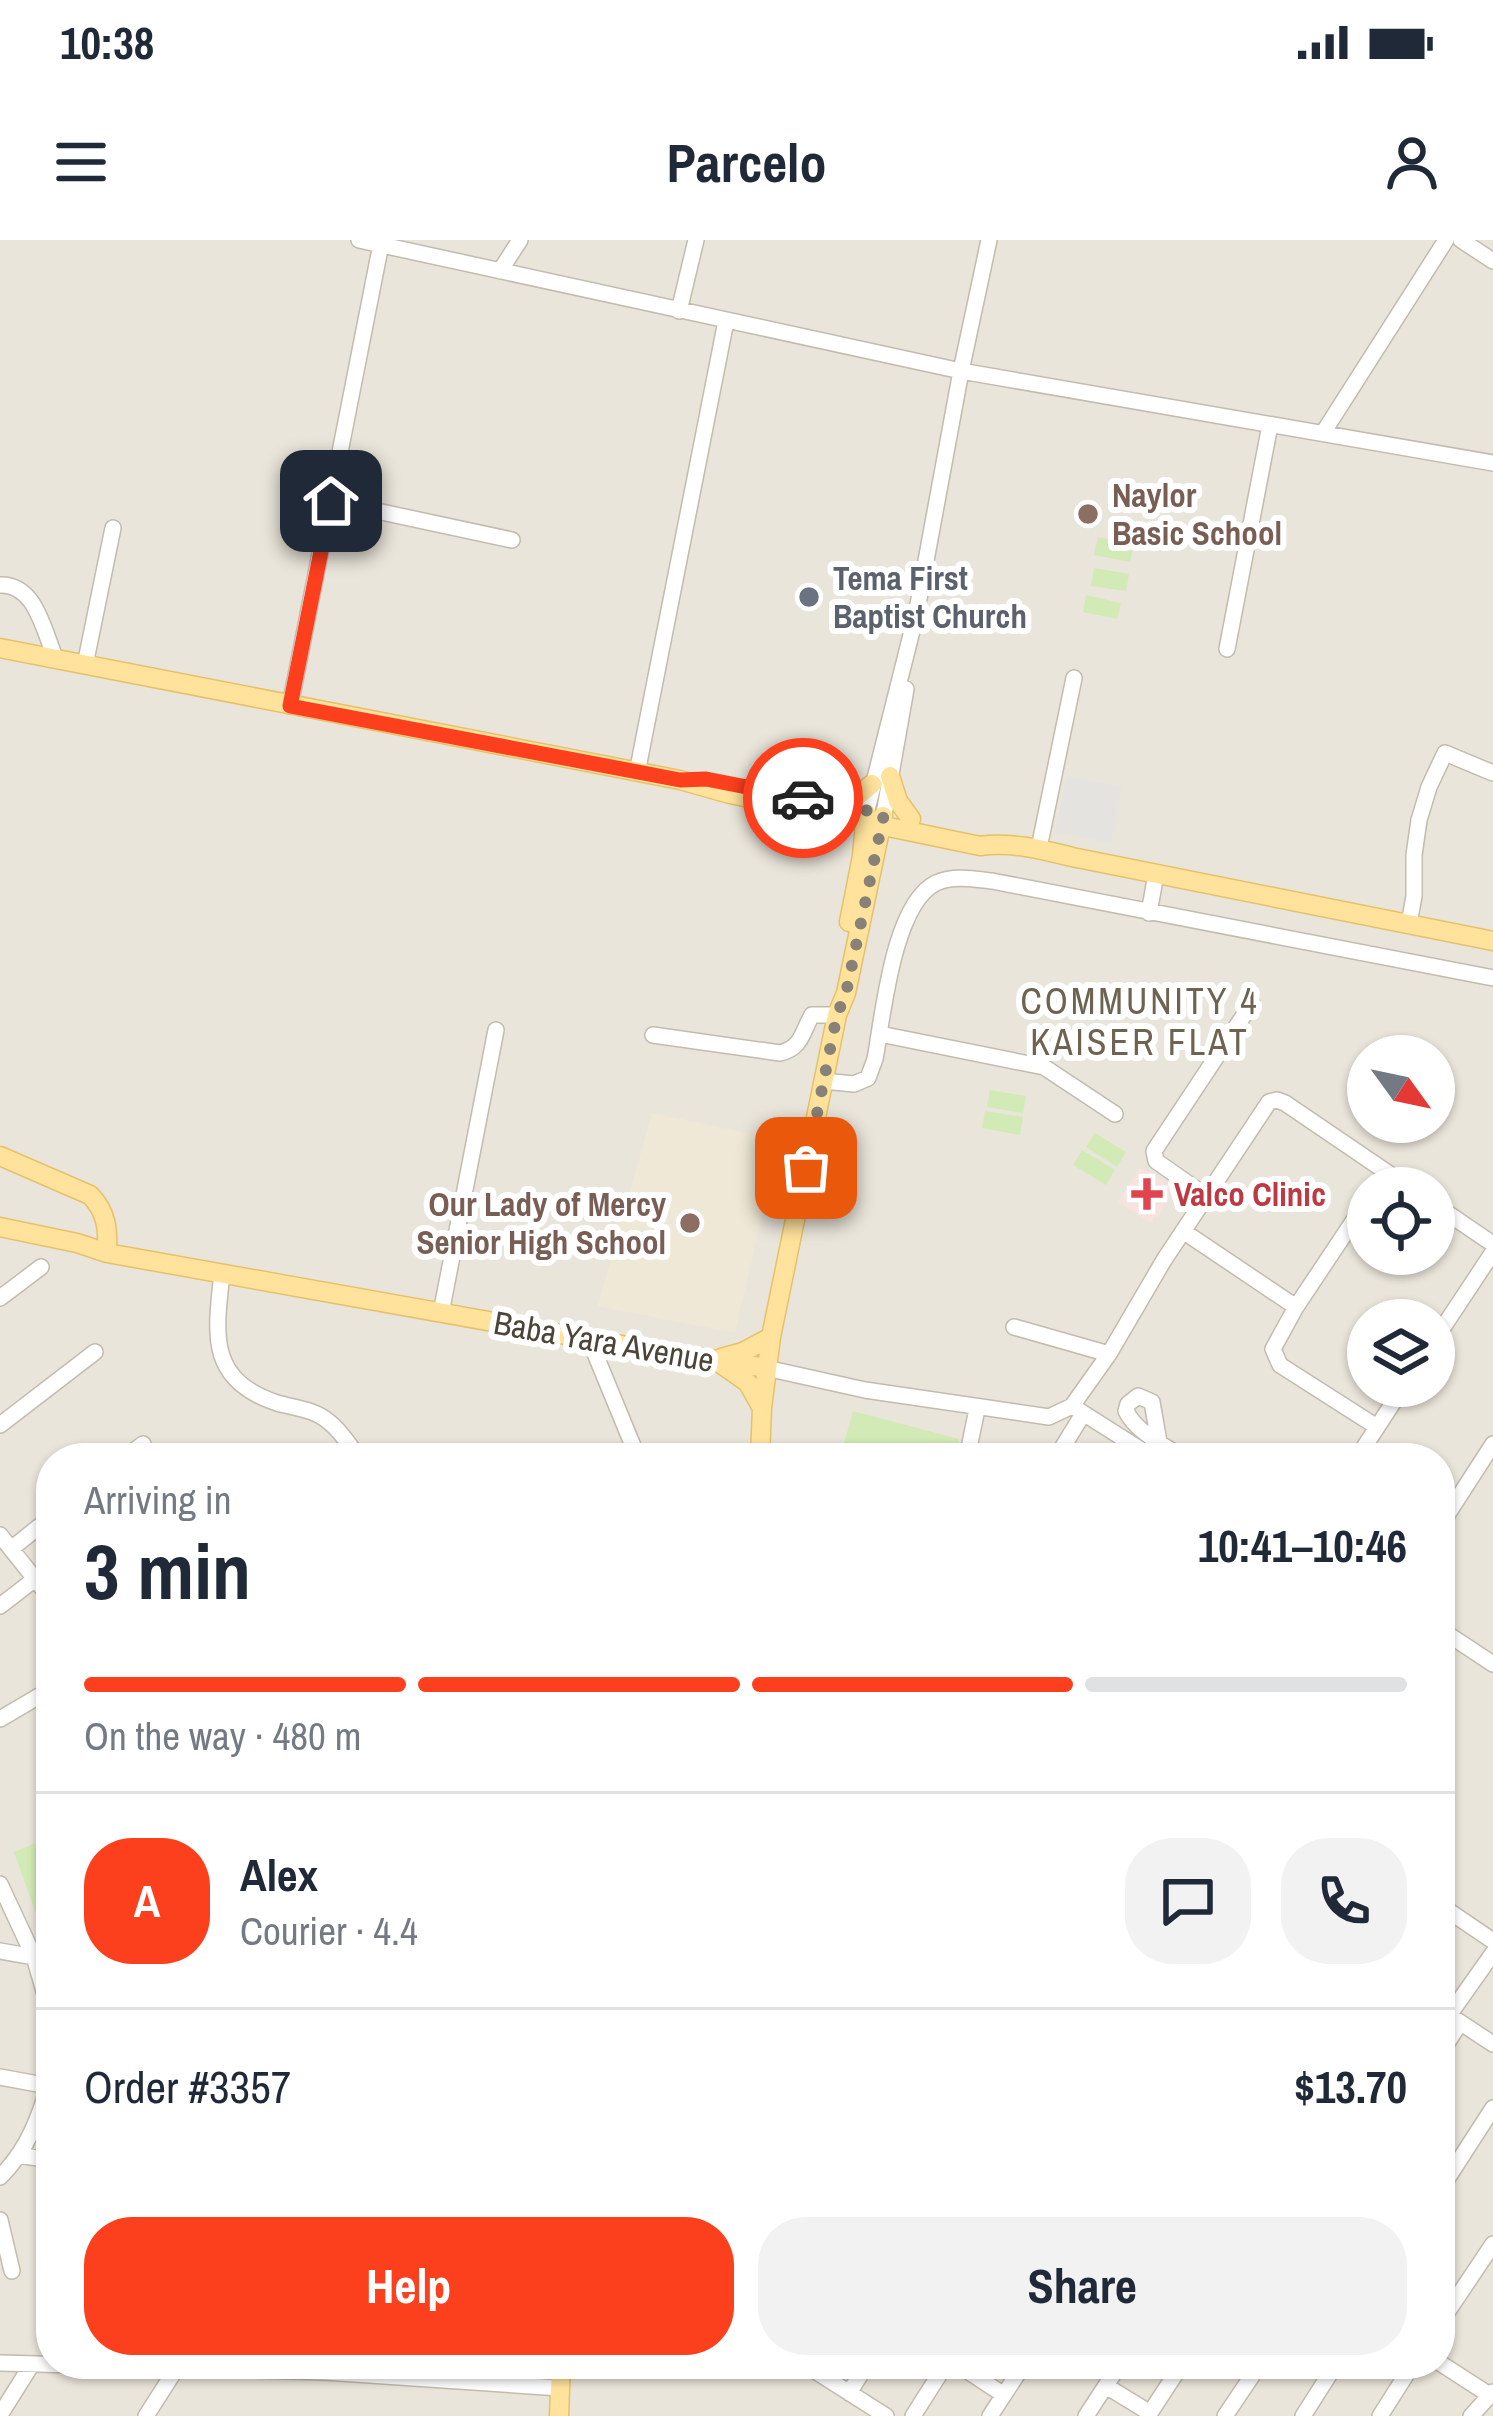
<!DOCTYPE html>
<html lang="en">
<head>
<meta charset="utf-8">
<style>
  :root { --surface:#fff; --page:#f2f2f3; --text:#1f2937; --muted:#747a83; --line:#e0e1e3; --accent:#fc3f1d }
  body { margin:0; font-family:"Archivo Narrow",sans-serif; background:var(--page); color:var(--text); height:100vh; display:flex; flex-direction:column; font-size:45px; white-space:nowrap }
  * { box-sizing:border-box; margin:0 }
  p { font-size:39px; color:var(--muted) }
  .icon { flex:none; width:66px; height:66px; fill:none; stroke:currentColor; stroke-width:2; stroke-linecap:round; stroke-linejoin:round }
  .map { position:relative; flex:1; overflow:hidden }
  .panel { position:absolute; left:36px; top:1203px; width:1419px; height:936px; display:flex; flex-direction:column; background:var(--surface); border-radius:48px; box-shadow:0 3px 9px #0004 }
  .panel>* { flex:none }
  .needle { width:78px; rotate:123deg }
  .buttons { position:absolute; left:1347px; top:795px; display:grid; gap:24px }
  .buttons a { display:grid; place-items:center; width:108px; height:108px; border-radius:50%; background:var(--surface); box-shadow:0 3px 9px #0004; font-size:60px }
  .pin { position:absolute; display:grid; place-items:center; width:102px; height:102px; color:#fff; margin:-51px; border-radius:24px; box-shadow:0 6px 18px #0006 }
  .courier { position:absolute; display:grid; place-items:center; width:120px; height:120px; margin:-60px; border:9px solid #fc3f1d; border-radius:50%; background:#fff; color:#222; box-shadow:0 3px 15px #0007 }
  .summary em { font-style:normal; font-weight:700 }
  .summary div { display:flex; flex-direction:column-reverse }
  .summary { display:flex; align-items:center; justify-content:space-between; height:204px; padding:0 48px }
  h1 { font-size:78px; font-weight:700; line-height:90px }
  .bar { display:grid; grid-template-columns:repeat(4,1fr); gap:18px 12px; align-content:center; height:144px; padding:0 48px }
  .bar i { height:15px; border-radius:9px; background:var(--line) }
  .bar .active { background:var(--accent) }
  .bar p { grid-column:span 4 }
  .line { display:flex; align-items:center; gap:30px; padding:0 48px; border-top:3px solid var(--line) }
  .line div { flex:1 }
  .round { display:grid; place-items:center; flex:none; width:126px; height:126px; border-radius:48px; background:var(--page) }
  .primary-button { display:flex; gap:24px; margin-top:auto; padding:24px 48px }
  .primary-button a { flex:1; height:138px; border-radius:48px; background:var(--accent); color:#fff; font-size:48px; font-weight:700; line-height:138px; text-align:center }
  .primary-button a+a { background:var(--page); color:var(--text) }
  .status { display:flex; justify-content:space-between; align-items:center; height:84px; padding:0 60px; background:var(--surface); direction:ltr }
  .status svg { height:33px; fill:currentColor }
  header { display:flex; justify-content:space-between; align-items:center; height:156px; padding:0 48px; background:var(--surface); font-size:54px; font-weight:700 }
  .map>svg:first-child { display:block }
  .residential { fill:#eae5da; fill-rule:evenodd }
  .education { fill:#efe8d6 }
  .medical { fill:#f6e3e0 }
  .green { fill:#d2eab5 }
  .parking { fill:#e5e3e0 }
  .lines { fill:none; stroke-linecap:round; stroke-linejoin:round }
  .minor-casing { stroke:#c2bbae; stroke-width:18 }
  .major-casing { stroke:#e6c16a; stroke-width:21 }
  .minor { stroke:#fff; stroke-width:15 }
  .major { stroke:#ffe39c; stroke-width:18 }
  .done { stroke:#878178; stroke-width:12; stroke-dasharray:0 21.6 }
  .route { stroke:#fc3f1d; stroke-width:15 }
  .education-dot { fill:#8d6e63; stroke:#fff; stroke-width:4.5 }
  .worship-dot { fill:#6b7280; stroke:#fff; stroke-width:4.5 }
  .health-dot { fill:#e0444e; stroke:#fff; stroke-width:4.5 }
  .labels { text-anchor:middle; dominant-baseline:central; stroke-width:12; stroke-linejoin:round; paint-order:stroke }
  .education-label { font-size:33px; font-weight:bold; fill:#785e54; stroke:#fff; text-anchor:start }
  .worship-label { font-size:33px; font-weight:bold; fill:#5b616d; stroke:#fff; text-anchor:start }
  .health-label { font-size:33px; font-weight:bold; fill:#be3a42; stroke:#fff; text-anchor:start }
  .street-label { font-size:33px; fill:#4b4439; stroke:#fff }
  .neighbourhood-label { font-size:36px; letter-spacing:3px; fill:#6e6250; stroke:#fff }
</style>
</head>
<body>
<div class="status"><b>10:38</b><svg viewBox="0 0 49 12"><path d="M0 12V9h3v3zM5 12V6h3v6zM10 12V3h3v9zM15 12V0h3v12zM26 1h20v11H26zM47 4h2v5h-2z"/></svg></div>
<header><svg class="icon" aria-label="menu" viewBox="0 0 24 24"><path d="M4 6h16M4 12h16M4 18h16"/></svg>Parcelo<svg class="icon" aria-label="person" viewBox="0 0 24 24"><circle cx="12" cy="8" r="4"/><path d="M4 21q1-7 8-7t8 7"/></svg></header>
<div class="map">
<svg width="1493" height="2176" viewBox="0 0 1493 2176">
  <rect width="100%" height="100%" fill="#f6f3ec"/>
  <!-- residential -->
  <path class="residential" d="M 0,0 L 1493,0 L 1493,2176 L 0,2176 ZM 1368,816 L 1434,816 L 1434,882 L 1368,882 ZM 1368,948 L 1434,948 L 1434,1014 L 1368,1014 ZM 1368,1080 L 1434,1080 L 1434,1146 L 1368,1146 ZM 51,1218 L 1440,1218 L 1440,2124 L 51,2124 Z"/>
  <!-- education -->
  <path class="education" d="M 652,873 L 779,900 L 735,1093 L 598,1066 Z"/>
  <!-- medical -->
  <path class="medical" d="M 1141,927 L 1174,949 L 1158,978 L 1155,976 L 1150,983 L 1118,962 Z"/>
  <!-- green -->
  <path class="green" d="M 1098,297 L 1134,305 L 1130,322 L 1094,315 Z
    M 1094,328 L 1129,334 L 1126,351 L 1091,346 Z
    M 1086,355 L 1121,363 L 1117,379 L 1083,372 Z
    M 990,850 L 1026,856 L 1023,873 L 987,867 Z
    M 985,871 L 1023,877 L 1020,895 L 982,888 Z
    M 1095,893 L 1126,912 L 1117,927 L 1086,907 Z
    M 1082,910 L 1115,930 L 1106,945 L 1073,925 Z
    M 853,1171 L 959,1199 L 954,1218 L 840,1218 Z
    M 51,1596 L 51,1684 L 41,1688 L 14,1612 Z"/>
  <!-- parking -->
  <path class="parking" d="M 1066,536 L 1122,547 L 1111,603 L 1055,592 Z"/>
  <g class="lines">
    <defs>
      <path id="minor" d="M 359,0 L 961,131 L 1493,223
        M 1461,0 L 1493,21
        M 500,31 L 520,0
        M 679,71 L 696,0
        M 1323,193 L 1446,0
        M 330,261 L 512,300
        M 0,345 C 36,344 43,390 56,419
        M 1227,409 L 1270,185
        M 85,425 L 113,288
        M 290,466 L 381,4
        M 637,533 L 726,81
        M 867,570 L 916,375 L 961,131 L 989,0
        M 884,574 L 906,449
        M 1039,608 L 1074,438
        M 1149,673 L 1156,634
        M 1409,684 L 1414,656 L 1414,615 L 1419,580 L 1429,547 L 1445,513 L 1493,533
        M 880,794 L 1044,827 L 1115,874
        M 653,795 L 780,813 C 802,808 802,792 812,775 L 837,775
        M 823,841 L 854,844 L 868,838 L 875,819 C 883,776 893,664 936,643 C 952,635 975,639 992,641 L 1493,738
        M 1206,956 L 1156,921 L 1154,911 L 1252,763
        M 1368,959 L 1296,1067 L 1273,1109 L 1280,1125 L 1377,1187
        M 1434,964 L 1493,1004
        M 1183,991 L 1296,1067
        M 222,1034 C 215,1095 208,1140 277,1163 C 295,1168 314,1169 329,1182 C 341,1191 350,1206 359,1218
        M 0,1058 L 41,1027
        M 441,1073 L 496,790
        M 1014,1087 L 1109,1114
        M 589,1099 L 638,1218
        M 1434,1101 L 1493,1012
        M 766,1128 L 865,1150 L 1049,1177 L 1072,1166 L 1109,1114 L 1164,1020 L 1269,862 L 1277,860 L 1285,863 L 1410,948
        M 1072,1166 L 1154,1218
        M 0,1185 L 95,1112
        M 1159,1202 L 1152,1162 L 1138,1156 L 1128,1164 L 1126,1171 C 1136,1192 1164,1205 1183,1218
        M 125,1218 L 143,1204
        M 967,1218 L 977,1169
        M 1056,1218 L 1083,1174
        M 1357,1218 L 1404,1146
        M 1440,1286 L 1493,1204
        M 0,1295 L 51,1359
        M 11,1309 L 51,1277
        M 0,1366 L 35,1339
        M 1440,1389 L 1493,1424
        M 0,1479 L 51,1449
        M 0,1644 L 34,1717 L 51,1775
        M 1440,1665 L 1493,1701
        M 0,1711 L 34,1717
        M 1440,1755 L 1456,1765
        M 1449,1775 L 1493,1804
        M 1440,1788 L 1493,1713
        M 1440,1814 L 1460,1783
        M 0,1837 L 49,1846
        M 18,1915 L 51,1920
        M 0,1937 C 28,1910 40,1875 51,1839
        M 1440,1950 L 1493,1868
        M 0,1980 L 12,2031
        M 1440,2083 L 1493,2004
        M 0,2123 L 325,2132 L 331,2124
        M 1440,2123 L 1491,2156
        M 804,2124 L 886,2176
        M 957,2124 L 1004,2155
        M 325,2132 L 560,2148
        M 1106,2146 L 1150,2173 L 1182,2124
        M 849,2153 L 867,2124
        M 0,2175 L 32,2124
        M 146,2176 L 176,2129
        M 913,2176 L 946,2124
        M 990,2176 L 1024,2124
        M 1086,2176 L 1120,2124
        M 1225,2176 L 1260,2124
        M 1303,2176 L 1336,2124
        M 1380,2176 L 1413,2124
        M 1471,2176 L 1493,2152"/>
      <path id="major" d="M 0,408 L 680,540 L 730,554 L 980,606 C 1012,602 1041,609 1072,617 L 1493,701
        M 890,536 L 898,561 L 911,579
        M 845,566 L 872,544
        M 849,682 L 862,616 L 866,573
        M 0,916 L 90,955 C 107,972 108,990 107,1013
        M 0,987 L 77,1003 L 107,1013 L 639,1108 L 766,1128
        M 721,1118 L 743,1112 L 771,1097
        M 721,1124 L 748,1143 L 762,1168
        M 760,1218 L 762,1168 L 771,1097 L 837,775 L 846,753 L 883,576
        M 559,2176 L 561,2124"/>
    </defs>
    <!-- minor casing -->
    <use href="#minor" class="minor-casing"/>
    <!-- major casing -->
    <use href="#major" class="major-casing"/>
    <!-- minor -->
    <use href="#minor" class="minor"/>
    <!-- major -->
    <use href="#major" class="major"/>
  </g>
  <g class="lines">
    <!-- done -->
    <path class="done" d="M 803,558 L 884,574 L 846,753 L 837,775 L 806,928"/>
    <!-- route -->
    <path class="route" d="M 331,261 L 290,466 L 680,540 L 706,539 L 803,558"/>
  </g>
  <!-- markers -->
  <g class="education-dot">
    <circle cx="1088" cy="274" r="12"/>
    <circle cx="690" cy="983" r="12"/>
  </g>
  <circle class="worship-dot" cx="809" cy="357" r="12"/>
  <path class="health-dot" d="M1141 936h12v12h12v12h-12v12h-12v-12h-12v-12h12z"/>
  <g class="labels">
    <!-- education labels -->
    <g class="education-label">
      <text x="1112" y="255">Naylor<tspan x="1112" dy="38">Basic School</tspan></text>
      <text x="666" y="964" text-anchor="end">Our Lady of Mercy<tspan x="666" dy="38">Senior High School</tspan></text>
    </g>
    <!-- worship labels -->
    <g class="worship-label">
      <text x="833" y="338">Tema First<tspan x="833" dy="38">Baptist Church</tspan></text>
    </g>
    <!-- health labels -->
    <g class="health-label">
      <text x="1174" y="954">Valco Clinic</text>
    </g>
    <!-- street labels -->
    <g class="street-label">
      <text transform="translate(604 1101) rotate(10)">Baba Yara Avenue</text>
    </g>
    <!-- neighbourhood labels -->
    <g class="neighbourhood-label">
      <text x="1140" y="761">COMMUNITY 4<tspan x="1140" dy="41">KAISER FLAT</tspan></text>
    </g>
  </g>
</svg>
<div class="buttons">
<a><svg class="needle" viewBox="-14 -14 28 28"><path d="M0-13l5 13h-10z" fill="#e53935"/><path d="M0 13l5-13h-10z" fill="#747a83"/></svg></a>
<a><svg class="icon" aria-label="locate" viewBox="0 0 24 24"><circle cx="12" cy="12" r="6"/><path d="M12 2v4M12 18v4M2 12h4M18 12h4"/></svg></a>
<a><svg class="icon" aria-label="layers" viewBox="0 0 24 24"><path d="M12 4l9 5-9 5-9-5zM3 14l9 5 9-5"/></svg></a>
</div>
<div class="pin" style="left:806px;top:928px;background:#ea580c"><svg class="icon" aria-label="bag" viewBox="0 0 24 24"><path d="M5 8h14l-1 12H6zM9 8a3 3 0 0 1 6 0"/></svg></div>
<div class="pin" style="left:331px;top:261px;background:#1f2937"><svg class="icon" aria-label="home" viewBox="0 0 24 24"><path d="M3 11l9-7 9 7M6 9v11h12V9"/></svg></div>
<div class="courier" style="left:803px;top:558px"><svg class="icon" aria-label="car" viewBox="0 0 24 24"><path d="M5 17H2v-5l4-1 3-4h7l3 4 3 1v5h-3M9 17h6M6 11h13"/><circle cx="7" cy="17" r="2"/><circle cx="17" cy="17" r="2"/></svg></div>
<section class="panel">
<div class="summary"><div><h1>3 min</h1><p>Arriving in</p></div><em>10:41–10:46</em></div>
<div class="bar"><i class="active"></i><i class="active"></i><i class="active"></i><i></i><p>On the way · 480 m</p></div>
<div class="line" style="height:216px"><b class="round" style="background:var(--accent);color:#fff">A</b><div><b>Alex</b><p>Courier · 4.4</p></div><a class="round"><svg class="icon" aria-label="chat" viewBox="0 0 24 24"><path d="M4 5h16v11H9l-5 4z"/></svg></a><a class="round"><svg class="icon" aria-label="phone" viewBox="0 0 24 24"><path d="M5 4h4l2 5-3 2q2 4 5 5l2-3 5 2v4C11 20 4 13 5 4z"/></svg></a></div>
<div class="line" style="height:156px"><div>Order #3357</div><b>$13.70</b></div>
<div class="primary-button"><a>Help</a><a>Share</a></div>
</section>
</div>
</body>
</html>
